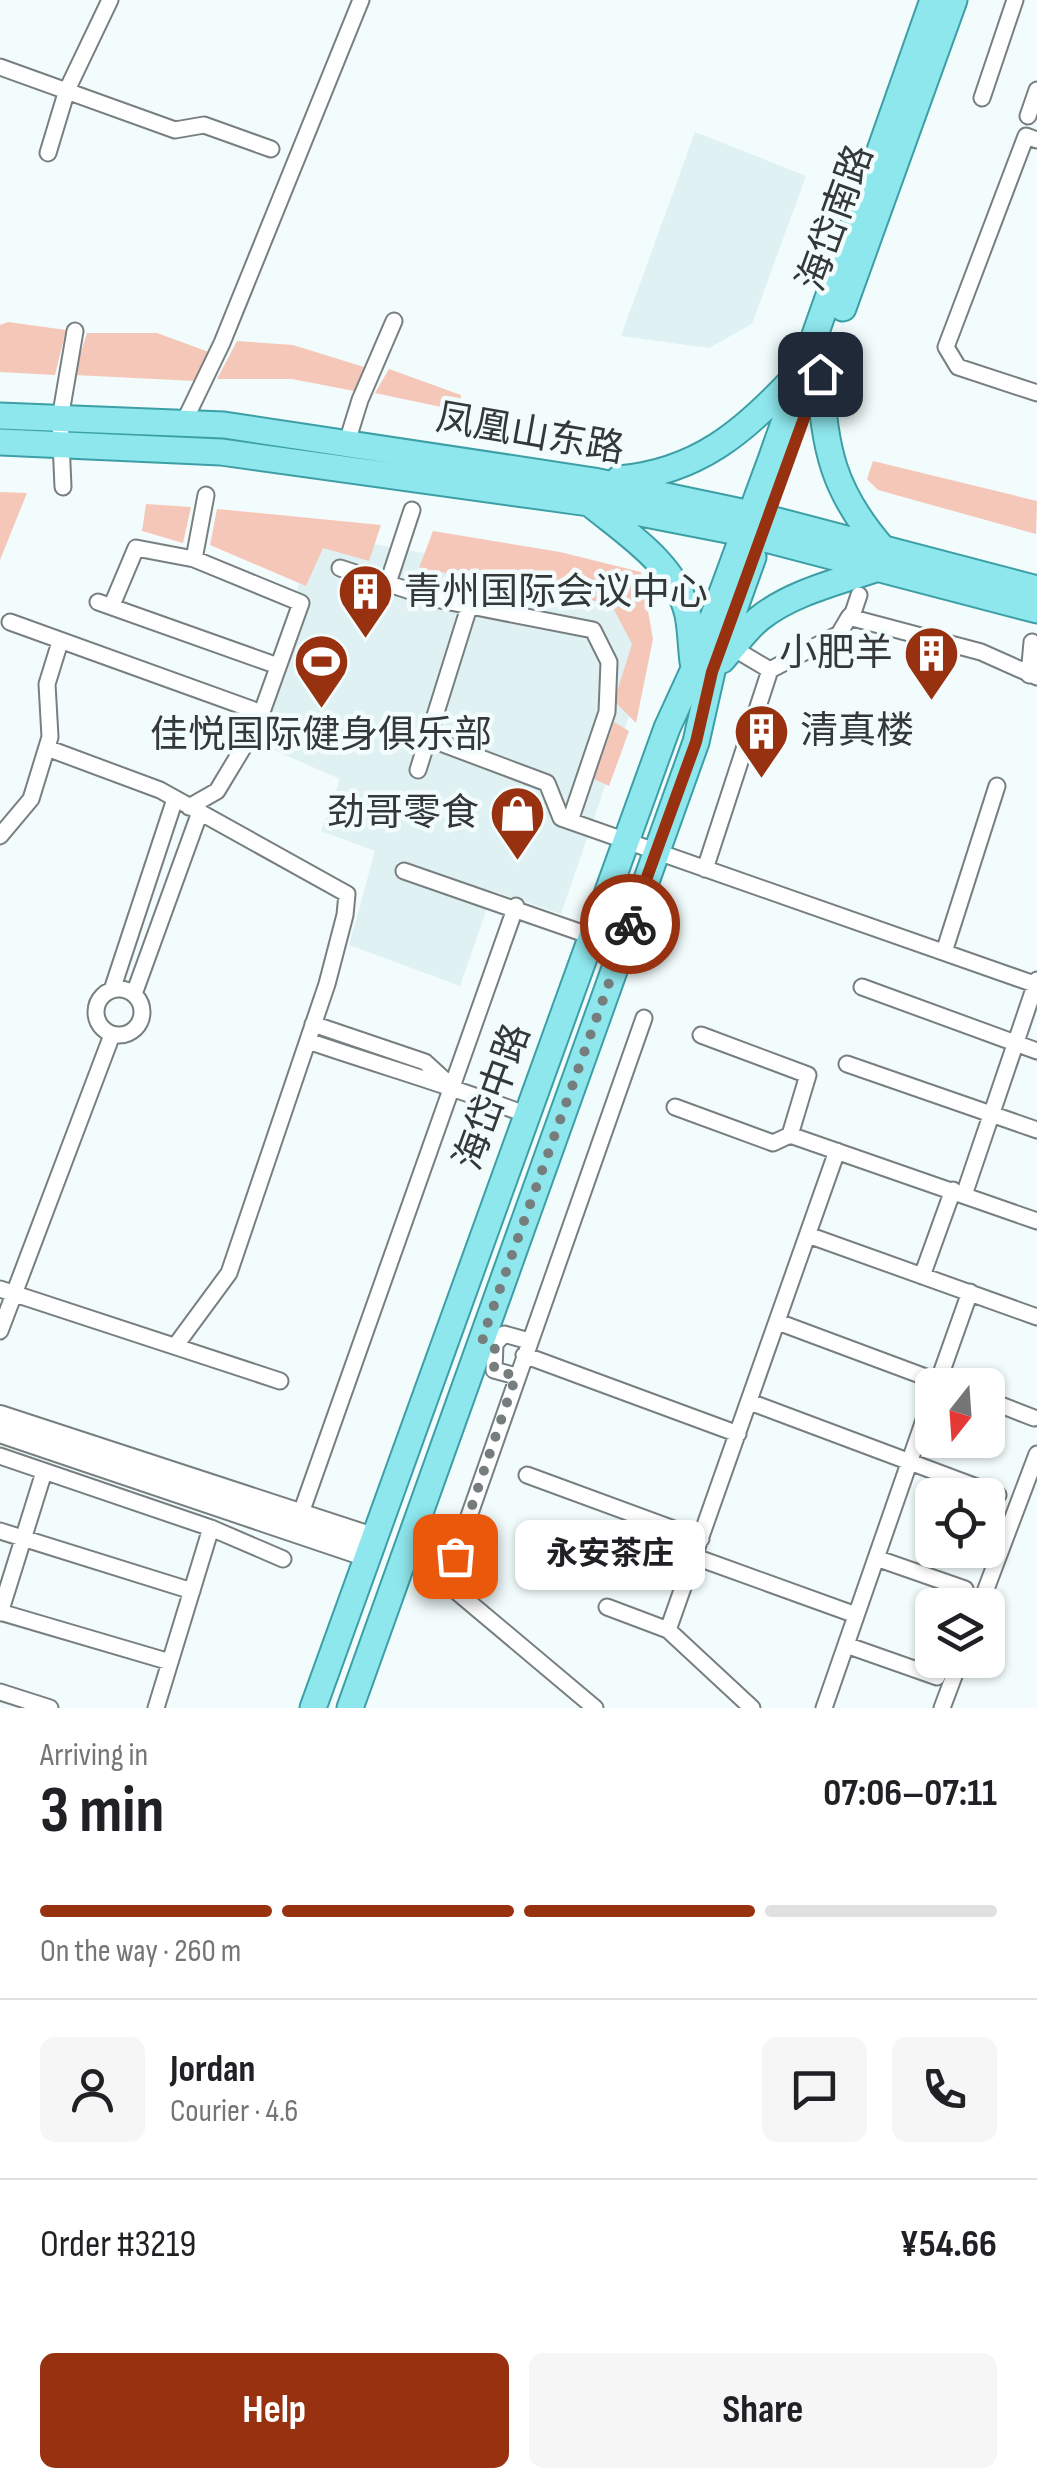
<!DOCTYPE html>
<html lang="en">
<head>
<meta charset="utf-8">
<style>
  :root { --surface:#fff; --page:#f6f6f6; --text:#202124; --muted:#757577; --line:#e0e0e0; --accent:#98310f }
  body { margin:0; font-family:"Sofia Sans Condensed","Noto Sans SC",sans-serif; background:var(--page); color:var(--text); height:100vh; display:flex; flex-direction:column; font-size:38px; white-space:nowrap }
  * { box-sizing:border-box; margin:0 }
  p { font-size:32px; color:var(--muted) }
  .icon { flex:none; width:55px; height:55px; fill:none; stroke:currentColor; stroke-width:2; stroke-linecap:round; stroke-linejoin:round }
  .map { position:relative; height:1708px; overflow:hidden }
  .panel { display:flex; flex-direction:column; background:var(--surface); flex:1 }
  .panel>* { flex:none }
  .needle { width:65px; rotate:197deg }
  .tools { position:absolute; left:915px; top:1368px; display:grid; gap:20px }
  .tools a { display:grid; place-items:center; width:90px; height:90px; border-radius:15px; background:var(--surface); box-shadow:0 2px 8px #0004; font-size:50px }
  .pin { position:absolute; display:grid; place-items:center; width:85px; height:85px; color:#fff; margin:-42px; border-radius:20px; box-shadow:0 5px 15px #0006 }
  .courier { position:absolute; display:grid; place-items:center; width:100px; height:100px; margin:-50px; border:8px solid #98310f; border-radius:50%; background:#fff; color:#222; box-shadow:0 2px 12px #0007 }
  .bubble { position:absolute; height:70px; border-radius:15px; background:var(--surface); box-shadow:0 2px 8px #0004; font-size:32px; font-weight:700; line-height:70px; text-align:center }
  .headline em { font-style:normal; font-weight:700 }
  .headline div { display:flex; flex-direction:column-reverse }
  .headline { display:flex; align-items:center; justify-content:space-between; height:170px; padding:0 40px }
  h1 { font-size:65px; font-weight:700; line-height:75px }
  .bar { display:grid; grid-template-columns:repeat(4,1fr); gap:15px 10px; align-content:center; height:120px; padding:0 40px }
  .bar i { height:12px; border-radius:8px; background:var(--line) }
  .bar .active { background:var(--accent) }
  .bar p { grid-column:span 4 }
  .line { display:flex; align-items:center; gap:25px; padding:0 40px; border-top:2px solid var(--line) }
  .line div { flex:1 }
  .round { display:grid; place-items:center; flex:none; width:105px; height:105px; border-radius:15px; background:var(--page) }
  .action { display:flex; gap:20px; margin-top:auto; padding:20px 40px }
  .action a { flex:1; height:115px; border-radius:15px; background:var(--accent); color:#fff; font-size:40px; font-weight:700; line-height:115px; text-align:center }
  .action a+a { background:var(--page); color:var(--text) }
  .map>svg:first-child { display:block }
  .built { fill:#dff1f2 }
  .green { fill:#f5c7b9 }
  .lines { fill:none; stroke-linecap:round; stroke-linejoin:round }
  .minor-casing { stroke:#777f80; stroke-width:19 }
  .tertiary-casing { stroke:#777f80; stroke-width:24 }
  .primary-casing { stroke:#3d9fa6; stroke-width:29 }
  .minor { stroke:#fff; stroke-width:15 }
  .tertiary { stroke:#fff; stroke-width:20 }
  .primary { stroke:#8ee7ed; stroke-width:25 }
  .done { stroke:#767d7d; stroke-width:10; stroke-dasharray:0 18 }
  .route { stroke:#98310f; stroke-width:12 }
  .labels { text-anchor:middle; dominant-baseline:central; stroke-width:9; stroke-linejoin:round; paint-order:stroke }
  .street-label { font-size:38px; fill:#343838; stroke:#f2fcfc }
  .poi-label { font-size:38px; fill:#343838; stroke:#f2fcfc; text-anchor:start }
</style>
</head>
<body>
<div class="map">
<svg width="1037" height="1708" viewBox="0 0 1037 1708">
  <rect width="100%" height="100%" fill="#f2fcfc"/>
  <!-- built -->
  <path class="built" d="M 695,132 L 806,176 L 752,324 L 709,348 L 621,336 Z
    M 313,533 L 606,586 L 640,636 L 635,699 L 561,914 L 493,891 L 460,986 L 349,945 L 375,851 L 321,831 L 340,779 L 255,742 Z"/>
  <!-- green -->
  <path class="green" d="M 8,322 L 66,330 L 55,375 L 0,372 L 0,325 Z
    M 87,333 L 157,333 L 209,352 L 195,381 L 74,375 Z
    M 237,341 L 293,345 L 364,367 L 354,391 L 292,379 L 217,379 Z
    M 389,369 L 461,395 L 460,411 L 375,393 Z
    M 873,461 L 1037,501 L 1036,534 L 878,490 L 867,479 Z
    M 0,492 L 27,493 L 0,560 Z
    M 146,504 L 191,507 L 183,543 L 142,531 Z
    M 217,509 L 381,525 L 369,561 L 323,548 L 306,586 L 210,545 Z
    M 433,531 L 560,552 L 641,572 L 653,639 L 636,723 L 614,701 L 632,644 L 611,604 L 419,568 Z
    M 614,722 L 629,731 L 609,786 L 594,779 Z"/>
  <g class="lines">
    <defs>
      <path id="minor" d="M 0,67 L 175,130 L 204,125 L 271,149
        M 982,98 L 1015,0
        M 1028,116 L 1037,90
        M 1037,140 L 1026,136 L 946,347 L 958,367 L 1037,393
        M 48,153 L 67,90 L 110,0
        M 183,424 L 222,343 L 361,0
        M 347,442 L 360,400 L 394,321
        M 63,487 L 60,419 L 75,331
        M 194,559 L 206,495
        M 340,568 L 435,599 L 593,630 L 609,662 L 607,712 L 570,821
        M 388,583 L 412,510
        M 98,602 L 278,666
        M 112,605 L 136,548 L 194,559 L 301,603 L 258,723 L 217,791 L 189,807
        M 849,617 L 853,613 L 859,595
        M 10,622 L 262,713
        M 733,648 L 770,670
        M 1029,675 L 1032,642
        M 430,739 L 547,783 L 561,818 L 1037,985
        M 47,748 L 160,790 L 347,894 L 345,915 L 327,984 L 229,1273 L 176,1345
        M 418,770 L 470,604
        M 0,836 L 31,799 L 50,737 L 47,684 L 60,642
        M 705,869 L 770,670 L 839,634 L 849,617 L 981,652 L 1037,677
        M 404,871 L 591,936
        M 944,952 L 997,786
        M 862,987 L 1037,1051
        M96 1012a23 23 0 1 1 46 0a23 23 0 1 1-46 0Z
        M 112,990 L 175,799
        M 134,994 L 200,812
        M 313,1024 L 425,1062 L 449,1084
        M 701,1035 L 808,1075 L 790,1135
        M 308,1041 C 381,1066 455,1087 527,1115
        M 847,1064 L 1037,1130
        M 675,1107 L 773,1143 L 790,1135 L 1037,1221
        M 964,1195 L 1037,980
        M 808,1235 L 1037,1317
        M 922,1276 L 953,1190
        M 0,1289 L 280,1381
        M 778,1322 L 947,1385
        M 0,1331 L 112,1035
        M 524,1355 L 738,1434
        M 516,1376 L 494,1370 L 495,1344 L 504,1334 L 529,1341
        M 937,1385 L 970,1292
        M 988,1400 L 1034,1418
        M 750,1402 L 998,1495
        M 0,1456 L 211,1528 L 283,1559
        M 527,1475 L 701,1539
        M 301,1513 L 516,906
        M 0,1531 L 192,1591
        M 407,1550 L 595,1708
        M 876,1558 L 965,1589
        M 701,1559 L 856,1615
        M 439,1577 L 455,1556 L 644,1018
        M 980,1605 L 1037,1454
        M 607,1607 L 668,1630 L 752,1708
        M 0,1612 L 170,1662
        M 0,1613 L 44,1472
        M 668,1630 L 837,1151
        M 846,1645 L 937,1677
        M 0,1692 L 50,1708
        M 156,1708 L 211,1528
        M 824,1708 L 932,1397
        M 942,1708 L 960,1660"/>
      <path id="tertiary" d="M 0,1416 L 373,1538
        M 0,1432 L 367,1556"/>
      <path id="primary" d="M 843,308 L 954,0
        M 820,373 C 824,449 833,492 884,550
        M 0,416 L 224,425 L 594,481 L 751,514 L 1037,589
        M 0,442 L 221,452 L 589,503 L 743,533 L 1037,610
        M 619,479 C 697,472 744,432 795,377
        M 593,506 C 629,535 677,566 688,615 C 691,630 691,646 693,662
        M 722,660 C 734,647 746,629 760,618 C 793,592 838,582 878,568
        M 313,1708 L 667,728 L 694,669 L 772,457 L 933,0
        M 350,1708 L 696,742 L 712,671 L 753,557"/>
    </defs>
    <!-- minor casing -->
    <use href="#minor" class="minor-casing"/>
    <!-- tertiary casing -->
    <use href="#tertiary" class="tertiary-casing"/>
    <!-- primary casing -->
    <use href="#primary" class="primary-casing"/>
    <!-- minor -->
    <use href="#minor" class="minor"/>
    <!-- tertiary -->
    <use href="#tertiary" class="tertiary"/>
    <!-- primary -->
    <use href="#primary" class="primary"/>
  </g>
  <g class="lines">
    <!-- done -->
    <path class="done" d="M 455,1556 L 516,1376 L 494,1370 L 495,1344 L 482,1339 L 630,924"/>
    <!-- route -->
    <path class="route" d="M 630,924 L 696,742 L 712,672 L 820,374"/>
  </g>
  <!-- icons -->
  <defs>
    <symbol id="building-pin" viewBox="-11 -11 22 30"><path d="M0 17L-7.5 6A9.5 9.5 0 1 1 7.5 6Z" fill="#98310f" stroke="#f2fcfc"/><path d="M-4-6H4V6H1V3H-1V6H-4ZM-2.5-4.3h1.7v1.8h-1.7ZM.8-4.3h1.7v1.8H.8ZM-2.5-1h1.7V.8h-1.7ZM.8-1h1.7V.8H.8Z" fill="#fff"/></symbol>
    <symbol id="stadium-pin" viewBox="-11 -11 22 30"><path d="M0 17L-7.5 6A9.5 9.5 0 1 1 7.5 6Z" fill="#98310f" stroke="#f2fcfc"/><path d="M0-5a6.5 5 0 1 0 0 10a6.5 5 0 1 0 0-10ZM-3.5-1.8h7v3.6h-7Z" fill="#fff"/></symbol>
    <symbol id="shop-pin" viewBox="-11 -11 22 30"><path d="M0 17L-7.5 6A9.5 9.5 0 1 1 7.5 6Z" fill="#98310f" stroke="#f2fcfc"/><path d="M-5-2.5h2.3a2.7 3.5 0 0 1 5.4 0H5L5.5 6h-11ZM-1.5-2.5h3a1.5 2.3 0 0 0-3 0Z" fill="#fff"/></symbol>
  </defs>
  <g fill-rule="evenodd">
    <use href="#building-pin" x="334" y="560" width="63" height="86"/>
    <use href="#building-pin" x="900" y="622" width="63" height="86"/>
    <use href="#stadium-pin" x="290" y="630" width="63" height="86"/>
    <use href="#building-pin" x="730" y="700" width="63" height="86"/>
    <use href="#shop-pin" x="486" y="782" width="63" height="86"/>
  </g>
  <g class="labels">
    <!-- street labels -->
    <g class="street-label">
      <text transform="translate(836 218) rotate(-70)">海岱南路</text>
      <text transform="translate(530 434) rotate(10)">凤凰山东路</text>
      <text transform="translate(493 1097) rotate(-70)">海岱中路</text>
    </g>
    <!-- poi labels -->
    <g class="poi-label">
      <text x="404" y="592">青州国际会议中心</text>
      <text x="893" y="653" text-anchor="end">小肥羊</text>
      <text x="800" y="731">清真楼</text>
      <text x="321" y="735" text-anchor="middle">佳悦国际健身俱乐部</text>
      <text x="479" y="813" text-anchor="end">劲哥零食</text>
    </g>
  </g>
</svg>
<div class="tools">
<a><svg class="needle" viewBox="-14 -14 28 28"><path d="M0-13l5 13h-10z" fill="#e53935"/><path d="M0 13l5-13h-10z" fill="#757577"/></svg></a>
<a><svg class="icon" aria-label="locate" viewBox="0 0 24 24"><circle cx="12" cy="12" r="6"/><path d="M12 2v4M12 18v4M2 12h4M18 12h4"/></svg></a>
<a><svg class="icon" aria-label="layers" viewBox="0 0 24 24"><path d="M12 4l9 5-9 5-9-5zM3 14l9 5 9-5"/></svg></a>
</div>
<div class="pin" style="left:455px;top:1556px;background:#ea580c"><svg class="icon" aria-label="bag" viewBox="0 0 24 24"><path d="M5 8h14l-1 12H6zM9 8a3 3 0 0 1 6 0"/></svg></div>
<div class="pin" style="left:820px;top:374px;background:#1f2937"><svg class="icon" aria-label="home" viewBox="0 0 24 24"><path d="M3 11l9-7 9 7M6 9v11h12V9"/></svg></div>
<div class="courier" style="left:630px;top:924px"><svg class="icon" aria-label="bike" viewBox="0 0 24 24"><circle cx="6" cy="16" r="4"/><circle cx="18" cy="16" r="4"/><path d="M6 16l4-8h5l3 8M10 8l3 8H6M13 5h3"/></svg></div>
<div class="bubble" style="left:515px;top:1520px;width:190px">永安茶庄</div>
</div>
<section class="panel">
<div class="headline"><div><h1>3 min</h1><p>Arriving in</p></div><em>07:06–07:11</em></div>
<div class="bar"><i class="active"></i><i class="active"></i><i class="active"></i><i></i><p>On the way · 260 m</p></div>
<div class="line" style="height:180px"><a class="round"><svg class="icon" aria-label="person" viewBox="0 0 24 24"><circle cx="12" cy="8" r="4"/><path d="M4 21q1-7 8-7t8 7"/></svg></a><div><b>Jordan</b><p>Courier · 4.6</p></div><a class="round"><svg class="icon" aria-label="chat" viewBox="0 0 24 24"><path d="M4 5h16v11H9l-5 4z"/></svg></a><a class="round"><svg class="icon" aria-label="phone" viewBox="0 0 24 24"><path d="M5 4h4l2 5-3 2q2 4 5 5l2-3 5 2v4C11 20 4 13 5 4z"/></svg></a></div>
<div class="line" style="height:130px"><div>Order #3219</div><b>¥54.66</b></div>
<div class="action"><a>Help</a><a>Share</a></div>
</section>
</body>
</html>
